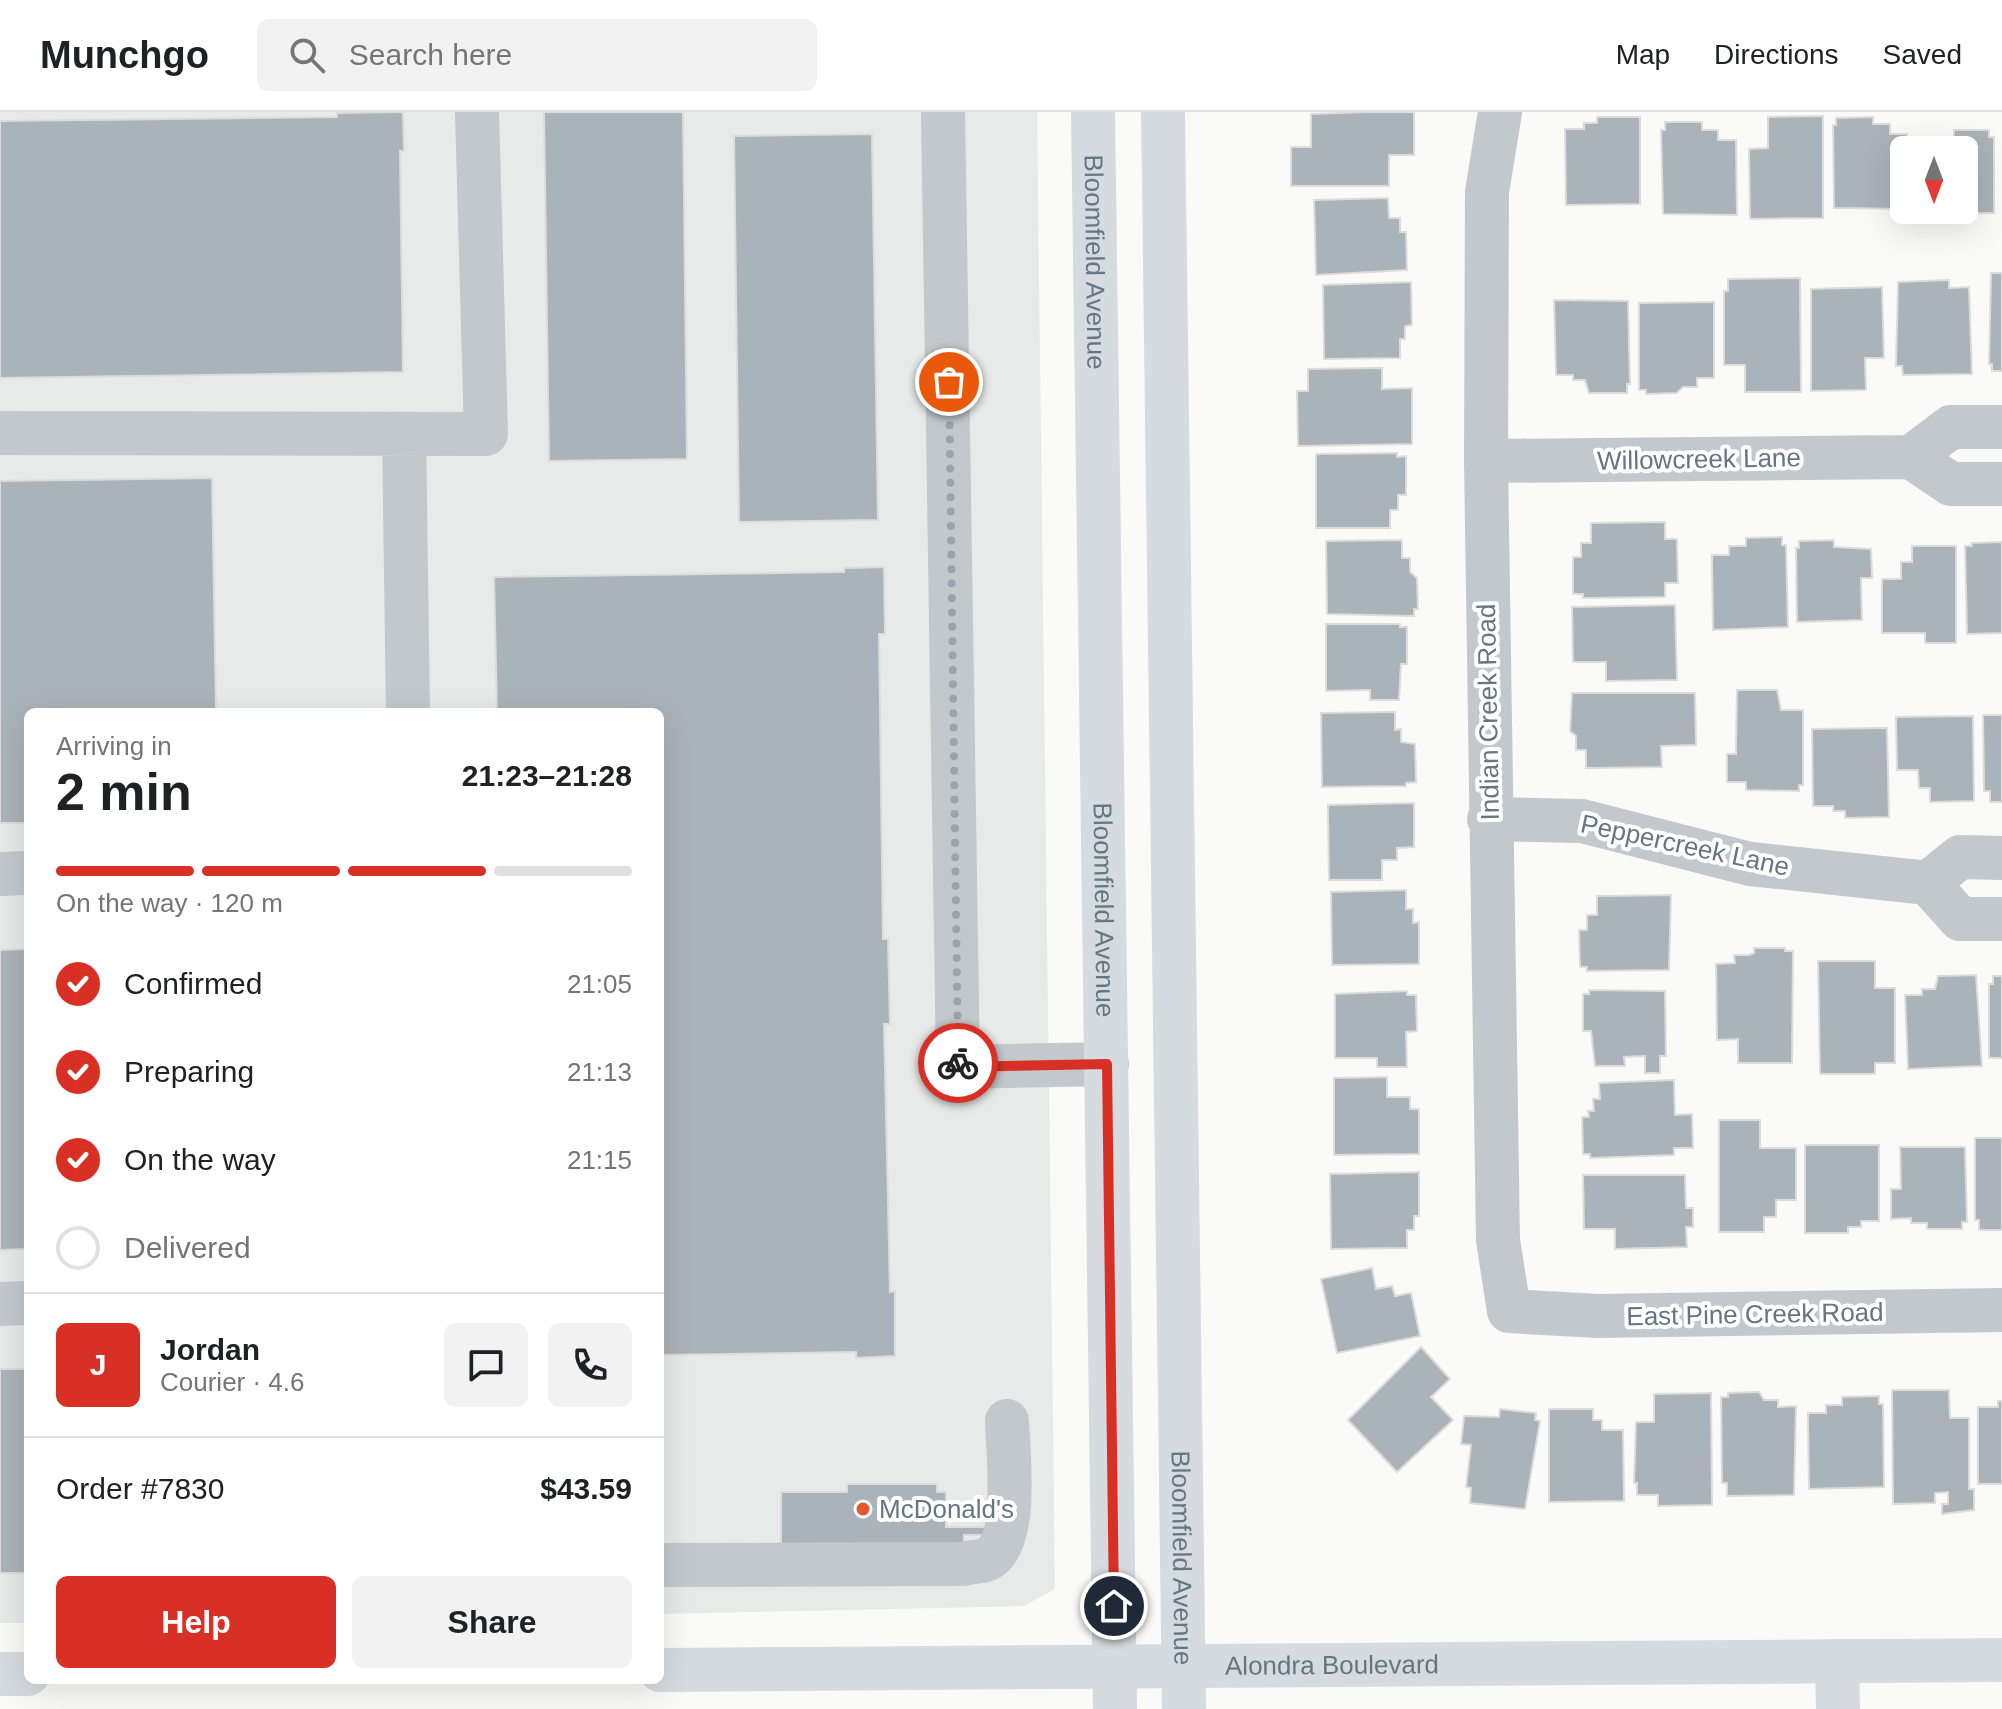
<!DOCTYPE html>
<html lang="en">
<head>
<meta charset="utf-8">
<style>
  :root { --surface:#fff; --page:#f2f2f2; --text:#202124; --muted:#757577; --line:#e0e0e0; --accent:#d93025 }
  body { margin:0; font-family:Arial,sans-serif; background:var(--page); color:var(--text); height:100vh; display:flex; flex-direction:column; font-size:30px; white-space:nowrap }
  * { box-sizing:border-box; margin:0 }
  p { font-size:26px; color:var(--muted) }
  .icon { flex:none; width:44px; height:44px; fill:none; stroke:currentColor; stroke-width:2; stroke-linecap:round; stroke-linejoin:round }
  .map { position:relative; flex:1; overflow:hidden }
  .details { position:absolute; left:24px; top:596px; width:640px; height:976px; display:flex; flex-direction:column; background:var(--surface); border-radius:12px; box-shadow:0 8px 32px #0002 }
  .details>* { flex:none }
  .needle { width:52px; rotate:180deg }
  .buttons { position:absolute; left:1890px; top:24px; display:grid; gap:16px }
  .buttons a { display:grid; place-items:center; width:88px; height:88px; border-radius:12px; background:var(--surface); box-shadow:0 8px 32px #0002; font-size:40px }
  .pin { position:absolute; display:grid; place-items:center; width:68px; height:68px; color:#fff; margin:-34px; border:4px solid #fff; border-radius:50%; box-shadow:0 2px 8px #0007 }
  .courier { position:absolute; display:grid; place-items:center; width:80px; height:80px; margin:-40px; border:6px solid #d93025; border-radius:50%; background:#fff; color:#222; box-shadow:0 2px 10px #0007 }
  .headline em { font-style:normal; font-weight:600 }
  .headline div { display:flex; flex-direction:column-reverse }
  .headline { display:flex; align-items:center; justify-content:space-between; height:136px; padding:0 32px }
  h1 { font-size:52px; font-weight:600; line-height:60px }
  .bar { display:grid; grid-template-columns:repeat(4,1fr); gap:12px 8px; align-content:center; height:96px; padding:0 32px }
  .bar i { height:10px; border-radius:6px; background:var(--line) }
  .bar .current { background:var(--accent) }
  .bar p { grid-column:span 4 }
  .line { display:flex; align-items:center; gap:20px; padding:0 32px; border-top:2px solid var(--line) }
  .line div { flex:1 }
  .round { display:grid; place-items:center; flex:none; width:84px; height:84px; border-radius:12px; background:var(--page) }
  ol { padding:0 32px; list-style:none }
  li { display:flex; align-items:center; gap:24px; height:88px }
  li p { margin-inline-start:auto }
  li .icon { padding:8px; border-radius:50%; background:var(--accent); color:#fff; stroke-width:4 }
  li:last-child { color:var(--muted) }
  li i { width:44px; height:44px; border:4px solid var(--line); border-radius:50% }
  .button { display:flex; gap:16px; margin-top:auto; padding:16px 32px }
  .button a { flex:1; height:92px; border-radius:12px; background:var(--accent); color:#fff; font-size:32px; font-weight:600; line-height:92px; text-align:center }
  .button a+a { background:var(--page); color:var(--text) }
  header { display:flex; align-items:center; gap:48px; box-sizing:border-box; height:112px; padding:0 40px; background:var(--surface); border-bottom:2px solid var(--line) }
  header strong { font-size:38px }
  nav { display:flex; gap:44px; margin-inline-start:auto; font-size:28px }
  .search { width:560px; height:72px; background:var(--page); display:flex; align-items:center; gap:20px; box-sizing:border-box; padding:0 28px; border-radius:12px; color:var(--muted); font-size:30px }
  .map>svg:first-child { display:block }
  .built { fill:#e8e9e9 }
  .building { fill:#aab3b9; stroke:#dcdcda; stroke-width:2 }
  .lines { fill:none; stroke-linecap:round; stroke-linejoin:round }
  .minor { stroke:#c3c8cc; stroke-width:44 }
  .major { stroke:#d6dbdf; stroke-width:44 }
  .done { stroke:#99a4ac; stroke-width:8; stroke-dasharray:0 14.4 }
  .route { stroke:#d93025; stroke-width:10 }
  .poi-dot { fill:#e4572e; stroke:#fff; stroke-width:3 }
  .labels { text-anchor:middle; dominant-baseline:central; stroke-width:8; stroke-linejoin:round; paint-order:stroke }
  .street-label { font-size:26px; fill:#657683; stroke:#fff }
  .poi-label { font-size:26px; fill:#657683; stroke:#fff; text-anchor:start }
</style>
</head>
<body>
<header>
<strong>Munchgo</strong>
<div class="search"><svg class="icon" aria-label="search" viewBox="0 0 24 24"><circle cx="10" cy="10" r="6"/><path d="M15 15l6 6"/></svg>Search here</div>
<nav><a>Map</a><a>Directions</a><a>Saved</a></nav>
</header>
<div class="map">
<svg width="2002" height="1597" viewBox="0 0 2002 1597">
  <rect width="100%" height="100%" fill="#fafaf8"/>
  <!-- built -->
  <path class="built" d="M 0,0 L 1037,0 L 1055,1477 L 1024,1494 L 660,1502 L 660,600 L 28,600 L 28,1511 L 0,1511 Z"/>
  <!-- building -->
  <path class="building" d="M 403,0 L 404,39 L 400,39 L 403,260 L 0,266 L 0,9 L 337,5 L 337,1 Z
    M 544,0 L 683,0 L 687,347 L 549,349 Z
    M 1369,0 L 1414,0 L 1414,43 L 1389,43 L 1389,74 L 1291,74 L 1291,35 L 1311,35 L 1311,2 Z
    M 1823,4 L 1823,106 L 1750,107 L 1749,37 L 1768,36 L 1768,5 Z
    M 1597,5 L 1640,5 L 1640,92 L 1566,93 L 1565,17 L 1584,17 L 1584,11 L 1597,11 Z
    M 1873,5 L 1873,12 L 1890,12 L 1890,22 L 1907,22 L 1904,97 L 1834,96 L 1833,13 L 1836,13 L 1836,6 Z
    M 1665,10 L 1702,10 L 1702,18 L 1718,18 L 1718,28 L 1736,28 L 1737,103 L 1663,102 L 1661,18 L 1665,18 Z
    M 1954,18 L 1989,18 L 1989,25 L 1994,25 L 1994,101 L 1929,101 L 1929,98 L 1964,98 L 1964,38 L 1918,38 L 1918,30 L 1954,25 Z
    M 872,22 L 878,408 L 739,410 L 734,24 Z
    M 1388,86 L 1389,106 L 1400,106 L 1400,120 L 1406,120 L 1407,158 L 1316,163 L 1314,88 Z
    M 1991,161 L 2002,161 L 2002,259 L 1992,259 L 1992,252 L 1989,252 Z
    M 1800,166 L 1801,280 L 1745,280 L 1745,253 L 1724,253 L 1724,179 L 1728,179 L 1728,167 Z
    M 1949,168 L 1949,176 L 1969,175 L 1972,262 L 1903,263 L 1902,254 L 1896,254 L 1898,170 Z
    M 1411,170 L 1412,213 L 1405,214 L 1405,227 L 1400,227 L 1400,246 L 1324,247 L 1323,173 Z
    M 1882,175 L 1884,246 L 1865,246 L 1866,278 L 1811,279 L 1811,177 Z
    M 1554,188 L 1628,189 L 1630,272 L 1627,272 L 1627,281 L 1589,281 L 1585,268 L 1573,268 L 1573,263 L 1556,263 Z
    M 1714,190 L 1714,266 L 1697,266 L 1697,275 L 1683,275 L 1677,281 L 1646,282 L 1646,278 L 1639,278 L 1639,191 Z
    M 1382,256 L 1382,277 L 1412,276 L 1412,332 L 1298,334 L 1297,279 L 1308,279 L 1308,257 Z
    M 1397,341 L 1397,345 L 1406,344 L 1406,383 L 1398,383 L 1398,398 L 1390,398 L 1390,416 L 1316,416 L 1316,342 Z
    M 212,366 L 216,600 L 28,600 L 28,711 L 0,711 L 0,369 Z
    M 1665,410 L 1665,427 L 1677,427 L 1678,471 L 1665,471 L 1665,485 L 1583,486 L 1583,482 L 1573,482 L 1573,445 L 1581,445 L 1581,431 L 1591,431 L 1591,411 Z
    M 1782,425 L 1782,433 L 1786,433 L 1788,515 L 1713,518 L 1712,443 L 1729,443 L 1729,434 L 1746,434 L 1746,426 Z
    M 1402,428 L 1402,446 L 1410,446 L 1410,460 L 1417,466 L 1418,497 L 1414,497 L 1414,504 L 1327,502 L 1326,429 Z
    M 1834,428 L 1834,435 L 1871,437 L 1872,466 L 1861,466 L 1862,508 L 1797,510 L 1796,436 L 1799,436 L 1799,429 Z
    M 2002,430 L 2002,521 L 1967,522 L 1965,434 L 1972,434 L 1971,431 Z
    M 1912,434 L 1956,434 L 1956,531 L 1925,531 L 1925,521 L 1882,521 L 1882,467 L 1901,467 L 1901,450 L 1912,450 Z
    M 884,455 L 885,522 L 879,522 L 883,827 L 888,827 L 890,912 L 884,912 L 890,1180 L 895,1179 L 895,1244 L 856,1246 L 856,1240 L 660,1243 L 660,600 L 497,600 L 494,465 L 844,460 L 844,456 Z
    M 1675,493 L 1677,568 L 1606,569 L 1606,550 L 1573,550 L 1572,495 Z
    M 1326,512 L 1400,512 L 1400,515 L 1407,515 L 1407,552 L 1401,552 L 1399,588 L 1370,588 L 1370,578 L 1326,579 Z
    M 1737,578 L 1777,578 L 1781,598 L 1803,598 L 1803,673 L 1799,673 L 1799,679 L 1746,678 L 1746,670 L 1727,670 L 1727,642 L 1736,642 Z
    M 1572,581 L 1695,581 L 1696,633 L 1661,634 L 1662,655 L 1586,656 L 1586,638 L 1576,638 L 1576,624 L 1570,619 Z
    M 1395,600 L 1395,618 L 1401,617 L 1401,630 L 1415,632 L 1416,670 L 1406,671 L 1406,674 L 1322,675 L 1321,601 Z
    M 1983,603 L 2002,603 L 2002,690 L 1990,690 L 1990,679 L 1984,679 Z
    M 1973,604 L 1974,689 L 1930,690 L 1930,676 L 1919,676 L 1918,658 L 1897,658 L 1896,605 Z
    M 1887,616 L 1889,705 L 1845,706 L 1845,699 L 1833,699 L 1833,694 L 1813,694 L 1812,617 Z
    M 1414,691 L 1414,735 L 1397,736 L 1397,748 L 1382,748 L 1382,768 L 1329,768 L 1328,693 Z
    M 1406,778 L 1406,797 L 1413,797 L 1413,811 L 1419,810 L 1419,852 L 1332,853 L 1331,780 Z
    M 1671,783 L 1669,858 L 1587,859 L 1587,855 L 1580,855 L 1579,818 L 1587,818 L 1587,803 L 1597,803 L 1597,784 Z
    M 1754,836 L 1785,836 L 1785,839 L 1793,839 L 1792,951 L 1738,951 L 1738,927 L 1717,928 L 1716,852 L 1735,851 L 1734,843 L 1749,843 L 1754,841 Z
    M 28,837 L 28,1137 L 0,1138 L 0,838 Z
    M 1818,849 L 1875,849 L 1875,876 L 1895,876 L 1895,951 L 1875,951 L 1875,962 L 1820,962 Z
    M 1976,863 L 1982,954 L 1908,957 L 1905,883 L 1922,883 L 1922,877 L 1935,877 L 1938,864 Z
    M 1993,864 L 2002,864 L 2002,946 L 1989,946 L 1989,872 L 1993,872 Z
    M 1589,878 L 1665,879 L 1666,944 L 1660,944 L 1660,961 L 1645,961 L 1645,944 L 1624,945 L 1625,954 L 1595,954 L 1591,919 L 1583,919 L 1583,882 L 1589,882 Z
    M 1407,879 L 1407,883 L 1416,883 L 1417,919 L 1406,920 L 1407,955 L 1377,955 L 1377,946 L 1335,946 L 1335,882 Z
    M 1387,965 L 1387,985 L 1410,985 L 1410,997 L 1419,997 L 1419,1042 L 1334,1043 L 1334,966 Z
    M 1674,968 L 1675,1003 L 1692,1002 L 1693,1036 L 1674,1036 L 1674,1043 L 1590,1046 L 1590,1042 L 1583,1042 L 1582,1005 L 1589,1005 L 1588,999 L 1594,999 L 1593,987 L 1600,987 L 1599,971 Z
    M 1719,1008 L 1760,1008 L 1760,1036 L 1796,1036 L 1796,1088 L 1776,1088 L 1776,1105 L 1764,1105 L 1764,1120 L 1719,1120 Z
    M 1975,1026 L 2002,1026 L 2002,1118 L 1979,1118 L 1979,1108 L 1975,1108 Z
    M 1805,1033 L 1879,1033 L 1879,1109 L 1861,1109 L 1861,1115 L 1848,1115 L 1848,1121 L 1805,1121 Z
    M 1900,1035 L 1965,1035 L 1967,1110 L 1962,1110 L 1962,1117 L 1927,1117 L 1927,1111 L 1911,1111 L 1911,1106 L 1891,1107 L 1891,1077 L 1901,1077 Z
    M 1419,1060 L 1419,1104 L 1414,1104 L 1414,1118 L 1407,1118 L 1407,1136 L 1331,1137 L 1330,1062 Z
    M 1583,1063 L 1685,1063 L 1686,1096 L 1693,1096 L 1693,1115 L 1686,1115 L 1687,1135 L 1615,1137 L 1615,1117 L 1584,1117 Z
    M 1372,1156 L 1376,1177 L 1392,1174 L 1395,1184 L 1411,1181 L 1420,1224 L 1337,1241 L 1321,1167 Z
    M 1421,1235 L 1450,1267 L 1431,1285 L 1453,1308 L 1397,1360 L 1348,1308 Z
    M 0,1257 L 28,1257 L 28,1461 L 0,1461 Z
    M 1892,1278 L 1949,1278 L 1950,1306 L 1969,1306 L 1969,1377 L 1974,1377 L 1974,1398 L 1942,1402 L 1942,1392 L 1948,1392 L 1948,1380 L 1935,1381 L 1935,1391 L 1893,1392 Z
    M 1759,1280 L 1764,1288 L 1778,1288 L 1778,1295 L 1796,1294 L 1794,1383 L 1727,1384 L 1727,1371 L 1722,1371 L 1721,1285 L 1728,1285 L 1728,1281 Z
    M 1711,1281 L 1712,1393 L 1658,1394 L 1658,1383 L 1637,1383 L 1637,1371 L 1634,1371 L 1636,1310 L 1654,1310 L 1654,1282 Z
    M 1879,1284 L 1879,1292 L 1883,1292 L 1884,1375 L 1809,1377 L 1808,1301 L 1826,1301 L 1826,1293 L 1842,1293 L 1842,1285 Z
    M 1998,1289 L 2002,1289 L 2002,1372 L 1978,1372 L 1978,1295 L 1998,1295 Z
    M 1500,1297 L 1536,1301 L 1535,1308 L 1540,1309 L 1525,1397 L 1470,1391 L 1471,1376 L 1466,1375 L 1471,1333 L 1461,1332 L 1464,1304 L 1499,1305 Z
    M 1549,1297 L 1593,1297 L 1593,1308 L 1602,1308 L 1602,1318 L 1623,1318 L 1624,1389 L 1549,1390 Z
    M 847,1372 L 937,1372 L 937,1380 L 946,1380 L 946,1415 L 991,1415 L 985,1423 L 964,1423 L 964,1435 L 781,1447 L 781,1380 L 847,1380 Z"/>
  <g class="lines">
    <!-- minor -->
    <path class="minor" d="M 943,0 L 958,955 L 1107,952
      M 1500,0 L 1487,80 L 1486,349 L 1498,1128 L 1509,1199 L 1598,1204 L 2002,1198
      M 0,321 L 486,322 L 477,0
      M 404,322 L 408,600
      M 1911,345 L 1951,315 L 2002,315
      M 1486,349 L 1911,345 L 1951,372 L 2002,372
      M 1489,707 L 1582,709 L 1750,752 L 1928,771 L 1960,807 L 2002,807
      M 0,762 L 28,761
      M 1928,771 L 1960,745 L 2002,746
      M 0,1192 L 28,1191
      M 660,1453 L 963,1452 C 970,1450 981,1450 988,1447 C 1019,1430 1008,1340 1007,1309"/>
    <!-- major -->
    <g class="major">
      <path id="s1" d="M 1093,0 L 1115,1597"/>
      <path id="s2" d="M 1163,0 L 1184,1597"/>
      <path d="M 1837,1549 L 1838,1597"/>
      <path id="s3" d="M 660,1558 L 2002,1548"/>
      <path d="M 0,1562 L 28,1562"/>
    </g>
  </g>
  <g class="lines">
    <!-- done -->
    <path class="done" d="M 949,270 L 958,951"/>
    <!-- route -->
    <path class="route" d="M 958,951 L 958,955 L 1107,952 L 1114,1494"/>
  </g>
  <!-- markers -->
  <circle class="poi-dot" cx="863" cy="1397" r="8"/>
  <g class="labels">
    <!-- street labels -->
    <g class="street-label">
      <text stroke="none"><textPath href="#s1" startOffset="150">Bloomfield Avenue</textPath></text>
      <text transform="translate(1699 347) rotate(-1)">Willowcreek Lane</text>
      <text transform="translate(1488 600) rotate(-91)">Indian Creek Road</text>
      <text transform="translate(1685 733) rotate(12)">Peppercreek Lane</text>
      <text stroke="none"><textPath href="#s1" startOffset="798">Bloomfield Avenue</textPath></text>
      <text transform="translate(1755 1202) rotate(-1)">East Pine Creek Road</text>
      <text stroke="none"><textPath href="#s2" startOffset="1446">Bloomfield Avenue</textPath></text>
      <text stroke="none"><textPath href="#s3" startOffset="672">Alondra Boulevard</textPath></text>
    </g>
    <!-- poi labels -->
    <g class="poi-label">
      <text x="879" y="1397">McDonald's</text>
    </g>
  </g>
</svg>
<div class="buttons">
<a><svg class="needle" viewBox="-14 -14 28 28"><path d="M0-13l5 13h-10z" fill="#e53935"/><path d="M0 13l5-13h-10z" fill="#757577"/></svg></a>
</div>
<div class="pin" style="left:949px;top:270px;background:#ea580c"><svg class="icon" aria-label="bag" viewBox="0 0 24 24"><path d="M5 8h14l-1 12H6zM9 8a3 3 0 0 1 6 0"/></svg></div>
<div class="pin" style="left:1114px;top:1494px;background:#1f2937"><svg class="icon" aria-label="home" viewBox="0 0 24 24"><path d="M3 11l9-7 9 7M6 9v11h12V9"/></svg></div>
<div class="courier" style="left:958px;top:951px"><svg class="icon" aria-label="bike" viewBox="0 0 24 24"><circle cx="6" cy="16" r="4"/><circle cx="18" cy="16" r="4"/><path d="M6 16l4-8h5l3 8M10 8l3 8H6M13 5h3"/></svg></div>
<section class="details">
<div class="headline"><div><h1>2 min</h1><p>Arriving in</p></div><em>21:23–21:28</em></div>
<div class="bar"><i class="current"></i><i class="current"></i><i class="current"></i><i></i><p>On the way · 120 m</p></div>
<ol>
<li><svg class="icon" aria-label="check" viewBox="0 0 24 24"><path d="M5 12l5 5 9-10"/></svg>Confirmed<p>21:05</p></li>
<li><svg class="icon" aria-label="check" viewBox="0 0 24 24"><path d="M5 12l5 5 9-10"/></svg>Preparing<p>21:13</p></li>
<li><svg class="icon" aria-label="check" viewBox="0 0 24 24"><path d="M5 12l5 5 9-10"/></svg>On the way<p>21:15</p></li>
<li><i></i>Delivered</li>
</ol>
<div class="line" style="height:144px"><b class="round" style="background:var(--accent);color:#fff">J</b><div><b>Jordan</b><p>Courier · 4.6</p></div><a class="round"><svg class="icon" aria-label="chat" viewBox="0 0 24 24"><path d="M4 5h16v11H9l-5 4z"/></svg></a><a class="round"><svg class="icon" aria-label="phone" viewBox="0 0 24 24"><path d="M5 4h4l2 5-3 2q2 4 5 5l2-3 5 2v4C11 20 4 13 5 4z"/></svg></a></div>
<div class="line" style="height:104px"><div>Order #7830</div><b>$43.59</b></div>
<div class="button"><a>Help</a><a>Share</a></div>
</section>
</div>
</body>
</html>
